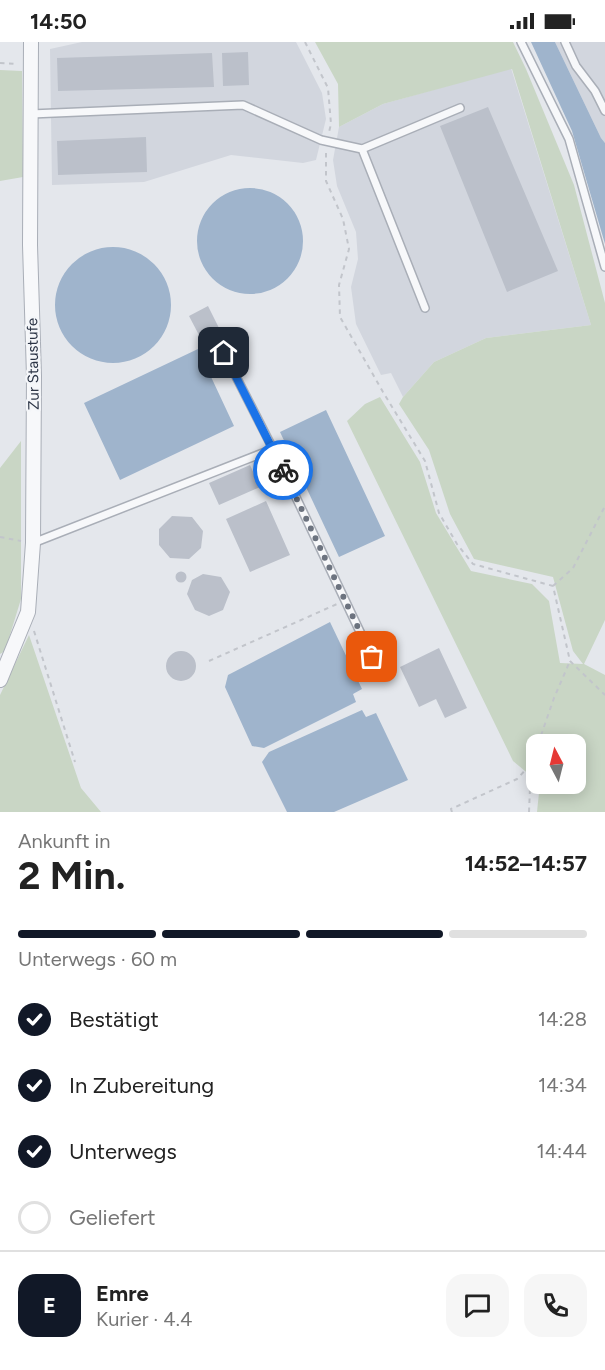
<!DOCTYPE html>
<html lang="de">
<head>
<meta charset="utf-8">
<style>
  :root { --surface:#fff; --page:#f6f6f6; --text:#222; --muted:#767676; --line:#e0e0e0; --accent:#111827 }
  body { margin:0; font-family:Figtree,sans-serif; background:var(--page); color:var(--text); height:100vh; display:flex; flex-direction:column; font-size:22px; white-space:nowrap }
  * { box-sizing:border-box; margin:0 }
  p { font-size:20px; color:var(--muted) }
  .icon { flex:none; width:33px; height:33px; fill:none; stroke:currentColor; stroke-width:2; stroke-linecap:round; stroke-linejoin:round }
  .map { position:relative; height:770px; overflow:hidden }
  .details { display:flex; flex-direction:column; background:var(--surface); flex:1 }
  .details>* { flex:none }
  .needle { width:39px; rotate:353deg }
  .fabs { position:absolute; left:526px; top:692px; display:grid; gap:12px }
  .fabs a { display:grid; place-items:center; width:60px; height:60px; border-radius:12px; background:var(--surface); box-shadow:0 3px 15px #0003; font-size:30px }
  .pin { position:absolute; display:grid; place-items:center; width:51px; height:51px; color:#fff; margin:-26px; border-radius:12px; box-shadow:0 3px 9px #0006 }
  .courier { position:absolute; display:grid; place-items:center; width:60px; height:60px; margin:-30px; border:4px solid #1a73e8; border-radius:50%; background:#fff; color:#222; box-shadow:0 2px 8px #0007 }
  .head em { font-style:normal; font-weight:700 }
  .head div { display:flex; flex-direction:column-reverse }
  .head { display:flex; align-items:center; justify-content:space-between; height:102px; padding:0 18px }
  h1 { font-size:39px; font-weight:700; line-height:45px }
  .bar { display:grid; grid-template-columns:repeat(4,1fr); gap:9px 6px; align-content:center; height:72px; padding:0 18px }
  .bar i { height:8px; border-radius:4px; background:var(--line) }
  .bar .current { background:var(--accent) }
  .bar p { grid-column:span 4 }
  .line { display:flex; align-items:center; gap:15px; padding:0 18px; border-top:2px solid var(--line) }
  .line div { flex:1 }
  .round { display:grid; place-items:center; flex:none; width:63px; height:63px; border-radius:18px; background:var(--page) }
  ol { padding:0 18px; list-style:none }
  li { display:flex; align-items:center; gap:18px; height:66px }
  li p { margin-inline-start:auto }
  li .icon { padding:6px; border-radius:50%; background:var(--accent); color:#fff; stroke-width:4 }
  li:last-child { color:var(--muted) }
  li i { width:33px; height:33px; border:3px solid var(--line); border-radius:50% }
  .status { display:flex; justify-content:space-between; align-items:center; height:42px; padding:0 30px; background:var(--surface); direction:ltr }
  .status svg { height:16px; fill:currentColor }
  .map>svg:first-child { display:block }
  .built { fill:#d2d6de }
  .green { fill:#c9d6c5 }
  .water { fill:#9fb4cc }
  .building { fill:#bbc0ca }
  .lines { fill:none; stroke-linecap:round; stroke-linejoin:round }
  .service-casing { stroke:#a9aeb7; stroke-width:10 }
  .minor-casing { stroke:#a9aeb7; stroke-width:16 }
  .path { stroke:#c2c5cb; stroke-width:2; stroke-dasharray:4.5 4.5; stroke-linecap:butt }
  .service { stroke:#f7f8fa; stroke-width:7 }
  .minor { stroke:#f7f8fa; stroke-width:14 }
  .done { stroke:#6c737f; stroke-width:6; stroke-dasharray:0 10.8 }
  .route { stroke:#1a73e8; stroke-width:8 }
  .labels { text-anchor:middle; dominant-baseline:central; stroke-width:4.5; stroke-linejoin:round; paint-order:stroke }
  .street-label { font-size:15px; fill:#2b3445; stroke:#f4f6f9 }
</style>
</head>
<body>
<div class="status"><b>14:50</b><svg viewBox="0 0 49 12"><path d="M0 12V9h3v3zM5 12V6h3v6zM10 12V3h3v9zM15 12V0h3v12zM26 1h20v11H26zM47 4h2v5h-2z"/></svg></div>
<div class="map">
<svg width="605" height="770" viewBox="0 0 605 770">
  <rect width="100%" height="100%" fill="#e4e7ec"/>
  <!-- built -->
  <path class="built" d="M 82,0 L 296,0 L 322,51 L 326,77 L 316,118 L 303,121 L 231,113 L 144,140 L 52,143 L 50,7 Z
    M 555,0 L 605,0 L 605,101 L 601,96 Z
    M 511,26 L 591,283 L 486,296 L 434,320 L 403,355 L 391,331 L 381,333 L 356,282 L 351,245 L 358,217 L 356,190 L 337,144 L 333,118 L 339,85 L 383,62 Z"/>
  <!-- green -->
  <path class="green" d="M 315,0 L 513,0 L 526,27 L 574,143 L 605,261 L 605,578 L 584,622 L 605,633 L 605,770 L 537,770 L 540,741 L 576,741 L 576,702 L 537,702 L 537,739 L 513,719 L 347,379 L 365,362 L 380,355 L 420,420 L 436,471 L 471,529 L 532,542 L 549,559 L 560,621 L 583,622 L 573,609 L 553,535 L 474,517 L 450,472 L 429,408 L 399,362 L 403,355 L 434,320 L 486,296 L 591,283 L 512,27 L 383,62 L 339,85 L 338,42 Z
    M 0,28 L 22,29 L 23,135 L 0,139 Z
    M 21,399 L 21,557 L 5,609 L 0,612 L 0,426 Z
    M 29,593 L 81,746 L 101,770 L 0,770 L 0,653 Z"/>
  <!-- water -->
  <path class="water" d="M 531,0 L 555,0 L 601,96 L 605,101 L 605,202 L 572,89 Z
    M197 199a53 53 0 1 1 106 0a53 53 0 1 1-106 0Z
    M55 263a58 58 0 1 1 116 0a58 58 0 1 1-116 0Z
    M 198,307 L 234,384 L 120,438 L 84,361 Z
    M 326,368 L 385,494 L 339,515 L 280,390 Z
    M 330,580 L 362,647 L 353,652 L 356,660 L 264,706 L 252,704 L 225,645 L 228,633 Z
    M 362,668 L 366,675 L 376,671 L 408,738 L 334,770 L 287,770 L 262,720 L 269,710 Z"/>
  <!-- building -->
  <path class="building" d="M 248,10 L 249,43 L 223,44 L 222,11 Z
    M 212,11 L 214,45 L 58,49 L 57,16 Z
    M 488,65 L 558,229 L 507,250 L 440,84 Z
    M 146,95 L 147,130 L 58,133 L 57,99 Z
    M 208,264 L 219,286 L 200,295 L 189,274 Z
    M 250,423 L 260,445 L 219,463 L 209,441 Z
    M 266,459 L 290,513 L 250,530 L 226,477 Z
    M 172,474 L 192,475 L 203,489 L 201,506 L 189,517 L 170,516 L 159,503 L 159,487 Z
    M175.5 535a5.5 5.5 0 1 1 11 0a5.5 5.5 0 1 1-11 0Z
    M 203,532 L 221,535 L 230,550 L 223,568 L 209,574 L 195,568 L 187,552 L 192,538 Z
    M 439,606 L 467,666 L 445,676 L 436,657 L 419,665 L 400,625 Z
    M166 624a15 15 0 1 1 30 0a15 15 0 1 1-30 0Z"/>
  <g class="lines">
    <defs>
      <path id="service" d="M 521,0 L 569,97 L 605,225
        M 565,0 L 576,24 L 595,49 L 605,69
        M 31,72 L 243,63 L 321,98 L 362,107 L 460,66
        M 362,107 L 425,266
        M 224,311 L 273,407 L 372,615
        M 33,501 L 273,407"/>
      <path id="minor" d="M 0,638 L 28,570 L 33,501 L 34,334 L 30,203 L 31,0"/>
    </defs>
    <!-- service casing -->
    <use href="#service" class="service-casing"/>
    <!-- minor casing -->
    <use href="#minor" class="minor-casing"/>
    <!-- path -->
    <path class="path" d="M 305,0 L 328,46 L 331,82 L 329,90
      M 0,21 L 17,22
      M 326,111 L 326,139 L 343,177 L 349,207 L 339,243 L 340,275 L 383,350 L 425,419 L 439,471 L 457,502 L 473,522 L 553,544 L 570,619 L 605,653
      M 0,495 L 21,499
      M 553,544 L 573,526 L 605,464
      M 34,589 L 75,720
      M 209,619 L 337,562
      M 538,702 L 554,656 L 570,619
      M 452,770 L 451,767 L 517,737 L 531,722
      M 529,770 L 531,722 L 537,705"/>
    <!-- service -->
    <use href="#service" class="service"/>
    <!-- minor -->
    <use href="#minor" class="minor"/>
  </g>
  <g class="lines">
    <!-- done -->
    <path class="done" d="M 283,428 L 372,615"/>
    <!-- route -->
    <path class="route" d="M 224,311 L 283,428"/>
  </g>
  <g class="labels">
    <!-- street labels -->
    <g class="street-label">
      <text transform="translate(33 322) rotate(-91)">Zur Staustufe</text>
    </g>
  </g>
</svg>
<div class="fabs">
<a><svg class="needle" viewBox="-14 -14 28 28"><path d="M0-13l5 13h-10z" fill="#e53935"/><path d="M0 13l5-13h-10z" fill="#767676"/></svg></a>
</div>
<div class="pin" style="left:372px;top:615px;background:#ea580c"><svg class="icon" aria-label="bag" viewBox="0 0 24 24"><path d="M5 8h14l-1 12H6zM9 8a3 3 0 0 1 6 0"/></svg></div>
<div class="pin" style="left:224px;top:311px;background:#1f2937"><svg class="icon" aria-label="home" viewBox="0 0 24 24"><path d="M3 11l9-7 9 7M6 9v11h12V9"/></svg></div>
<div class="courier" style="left:283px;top:428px"><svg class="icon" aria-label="bike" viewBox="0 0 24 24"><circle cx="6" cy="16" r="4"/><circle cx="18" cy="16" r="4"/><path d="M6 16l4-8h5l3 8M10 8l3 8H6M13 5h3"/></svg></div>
</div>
<section class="details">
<div class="head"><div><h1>2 Min.</h1><p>Ankunft in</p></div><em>14:52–14:57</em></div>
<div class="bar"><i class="current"></i><i class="current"></i><i class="current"></i><i></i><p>Unterwegs · 60 m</p></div>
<ol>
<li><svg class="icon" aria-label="check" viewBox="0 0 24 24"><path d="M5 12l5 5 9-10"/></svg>Bestätigt<p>14:28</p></li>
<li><svg class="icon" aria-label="check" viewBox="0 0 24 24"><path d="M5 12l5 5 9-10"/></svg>In Zubereitung<p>14:34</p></li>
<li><svg class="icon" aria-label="check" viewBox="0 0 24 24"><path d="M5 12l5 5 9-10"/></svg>Unterwegs<p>14:44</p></li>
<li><i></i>Geliefert</li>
</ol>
<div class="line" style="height:108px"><b class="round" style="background:var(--accent);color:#fff">E</b><div><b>Emre</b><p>Kurier · 4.4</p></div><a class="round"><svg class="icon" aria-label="chat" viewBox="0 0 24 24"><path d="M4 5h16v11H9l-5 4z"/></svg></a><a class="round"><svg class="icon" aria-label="phone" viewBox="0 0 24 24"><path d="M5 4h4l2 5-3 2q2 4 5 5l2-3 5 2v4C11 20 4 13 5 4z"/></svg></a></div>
</section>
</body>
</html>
